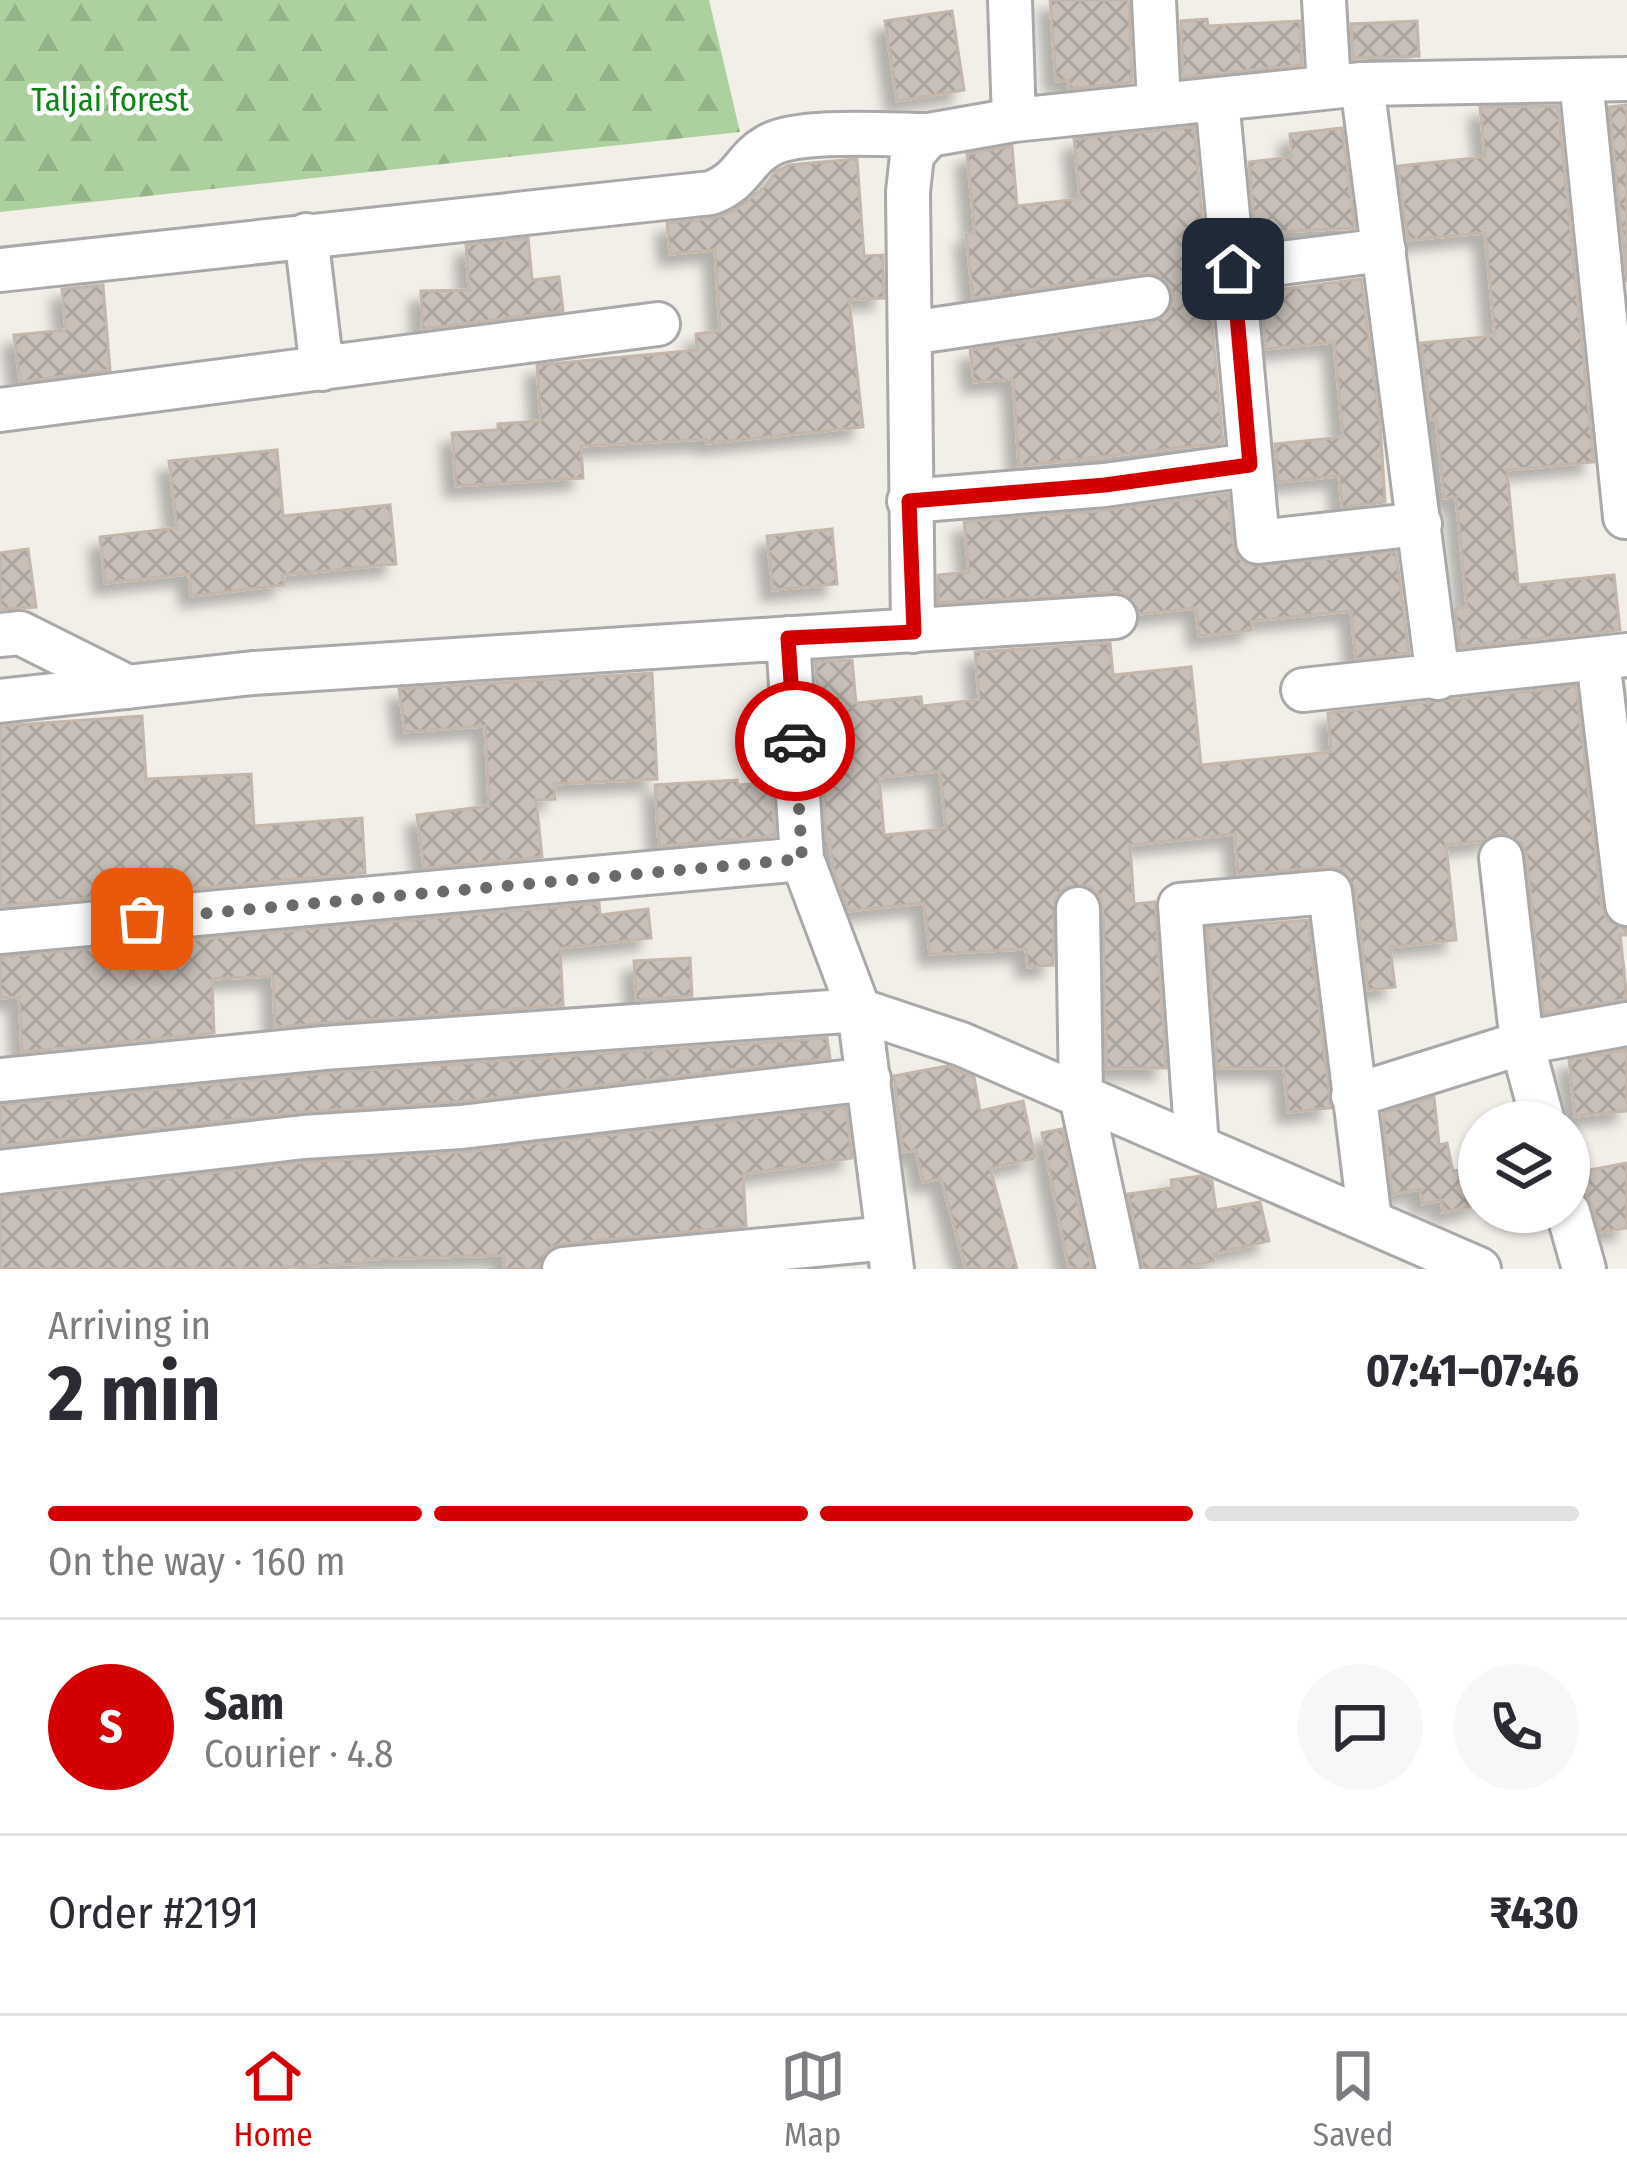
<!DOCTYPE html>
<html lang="en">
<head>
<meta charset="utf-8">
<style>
  :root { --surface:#fff; --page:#f7f7f7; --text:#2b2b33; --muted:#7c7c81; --line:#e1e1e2; --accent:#d40000 }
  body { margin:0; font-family:"Fira Sans Condensed",sans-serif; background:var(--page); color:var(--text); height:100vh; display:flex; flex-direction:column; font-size:45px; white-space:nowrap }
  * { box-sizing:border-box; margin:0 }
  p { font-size:39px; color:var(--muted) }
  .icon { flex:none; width:66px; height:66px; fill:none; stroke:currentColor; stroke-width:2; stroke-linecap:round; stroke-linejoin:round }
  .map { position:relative; height:1269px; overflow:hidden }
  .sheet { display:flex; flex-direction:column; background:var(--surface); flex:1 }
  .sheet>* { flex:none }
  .tools { position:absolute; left:1458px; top:1101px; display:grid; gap:24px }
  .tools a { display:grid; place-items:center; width:132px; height:132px; border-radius:50%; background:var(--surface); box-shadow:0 3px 9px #0004; font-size:60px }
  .pin { position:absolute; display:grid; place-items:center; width:102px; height:102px; color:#fff; margin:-51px; border-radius:24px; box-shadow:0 6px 18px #0006 }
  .courier { position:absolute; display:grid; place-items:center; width:120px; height:120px; margin:-60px; border:9px solid #d40000; border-radius:50%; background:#fff; color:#222; box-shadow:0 3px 15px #0007 }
  .overview em { font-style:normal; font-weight:700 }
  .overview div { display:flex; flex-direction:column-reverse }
  .overview { display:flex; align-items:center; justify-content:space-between; height:204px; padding:0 48px }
  h1 { font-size:78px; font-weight:700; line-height:90px }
  .bar { display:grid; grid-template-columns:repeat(4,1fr); gap:18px 12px; align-content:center; height:144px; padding:0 48px }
  .bar i { height:15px; border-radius:9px; background:var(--line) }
  .bar .active { background:var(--accent) }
  .bar p { grid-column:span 4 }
  .line { display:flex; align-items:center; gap:30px; padding:0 48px; border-top:3px solid var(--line) }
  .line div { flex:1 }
  .round { display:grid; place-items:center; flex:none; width:126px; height:126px; border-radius:63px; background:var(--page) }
  .tab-bar { display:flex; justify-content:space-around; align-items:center; height:168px; border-top:3px solid var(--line); background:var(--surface); font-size:33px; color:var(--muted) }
  .tab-bar a { display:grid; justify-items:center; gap:6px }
  .tab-bar .active { color:var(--accent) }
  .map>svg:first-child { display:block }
  .forest { fill:url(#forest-firs) }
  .building { fill:url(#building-cross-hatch); stroke:#c4b6ab; stroke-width:3; fill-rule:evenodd; filter:url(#shadow) }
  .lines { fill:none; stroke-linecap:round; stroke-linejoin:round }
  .street-casing { stroke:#a9a9a9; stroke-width:48 }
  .street { stroke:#fff; stroke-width:42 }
  .done { stroke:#6b6a68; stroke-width:12; stroke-dasharray:0 21.6 }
  .route { stroke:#d40000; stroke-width:15 }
  .labels { text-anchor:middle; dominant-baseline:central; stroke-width:9; stroke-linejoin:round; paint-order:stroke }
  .park-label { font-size:33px; fill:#0c8416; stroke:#fff }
</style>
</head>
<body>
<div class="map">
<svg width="1627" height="1269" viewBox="0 0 1627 1269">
  <defs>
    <pattern id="forest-firs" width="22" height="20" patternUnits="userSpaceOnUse" patternTransform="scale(3)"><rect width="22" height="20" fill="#add19e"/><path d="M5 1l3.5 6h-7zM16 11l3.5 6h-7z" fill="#95b388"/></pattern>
    <pattern id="building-cross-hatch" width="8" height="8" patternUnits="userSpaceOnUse" patternTransform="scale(3)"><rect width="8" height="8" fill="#c7bfb8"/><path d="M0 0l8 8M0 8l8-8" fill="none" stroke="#aba49e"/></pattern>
    <filter id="shadow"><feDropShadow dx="-11" dy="11" stdDeviation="6" flood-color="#0004"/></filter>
  </defs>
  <rect width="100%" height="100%" fill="#f2efe9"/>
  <!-- forest -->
  <path class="forest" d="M 0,0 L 709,0 L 740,132 L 0,212 Z"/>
  <!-- building -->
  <path class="building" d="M 1050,0 L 1129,0 L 1132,82 L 1069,89 L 1069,80 L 1056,81 Z
    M 952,11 L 964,90 L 897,101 L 885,21 Z
    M 1207,19 L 1208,26 L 1300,21 L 1302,65 L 1183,77 L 1181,21 Z
    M 1417,21 L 1419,56 L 1353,58 L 1351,24 Z
    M 1627,105 L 1627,282 L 1609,107 Z
    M 1558,106 L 1594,462 L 1507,470 L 1518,585 L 1614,575 L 1620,630 L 1460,647 L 1455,609 L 1467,607 L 1456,497 L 1444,498 L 1436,418 L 1431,419 L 1421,343 L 1495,336 L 1485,233 L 1408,240 L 1398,166 L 1485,157 L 1480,107 Z
    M 1194,127 L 1223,443 L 1019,466 L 1013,379 L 974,382 L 970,350 L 1153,323 L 1171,308 L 1173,293 L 1158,275 L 1144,273 L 973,298 L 966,234 L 975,233 L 967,154 L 1012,146 L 1017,206 L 1080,199 L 1074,139 Z
    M 1342,128 L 1355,228 L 1255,233 L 1249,162 L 1292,157 L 1290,134 Z
    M 857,159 L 864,256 L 883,255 L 883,268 L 884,298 L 849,299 L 863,427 L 707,443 L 707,439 L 581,446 L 583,478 L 456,486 L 452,433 L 498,430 L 498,424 L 541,421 L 537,365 L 697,350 L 696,334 L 720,331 L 715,250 L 670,254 L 667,223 L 714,218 L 733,211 L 766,186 L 775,172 L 789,165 Z
    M 528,238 L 532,280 L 559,277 L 563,311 L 422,329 L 421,291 L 469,290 L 466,245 Z
    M 1361,279 L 1380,423 L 1385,502 L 1342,507 L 1339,476 L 1278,482 L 1275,444 L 1343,437 L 1334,342 L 1266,349 L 1261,292 Z
    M 103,285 L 110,370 L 20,382 L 14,335 L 66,330 L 62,289 Z
    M 277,450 L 283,516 L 390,505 L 396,564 L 282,575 L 284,585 L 191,596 L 189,574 L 105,583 L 100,537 L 177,528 L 169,461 Z
    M 1228,494 L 1233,545 L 1238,558 L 1249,566 L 1396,552 L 1409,653 L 1356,659 L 1351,611 L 1251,621 L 1252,630 L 1199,636 L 1196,608 L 1140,614 L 1127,595 L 1115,592 L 938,603 L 938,575 L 969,572 L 964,522 L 1108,510 Z
    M 832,529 L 837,584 L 773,590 L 767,536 Z
    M 28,549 L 36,607 L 0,609 L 0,553 Z
    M 1110,643 L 1113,675 L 1191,667 L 1201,765 L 1331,752 L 1328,713 L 1576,686 L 1602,907 L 1607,920 L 1627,929 L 1627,935 L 1620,935 L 1627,999 L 1544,1013 L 1526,855 L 1521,842 L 1499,833 L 1483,841 L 1446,845 L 1456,940 L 1390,947 L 1395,987 L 1368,990 L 1355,889 L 1342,869 L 1328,867 L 1238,874 L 1235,834 L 1130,845 L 1134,904 L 1155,902 L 1166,1068 L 1106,1068 L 1103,909 L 1099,895 L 1089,886 L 1066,887 L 1055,898 L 1053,965 L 1028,967 L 1026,949 L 930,954 L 924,903 L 849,911 L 834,872 L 829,839 L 826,839 L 823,780 L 828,780 L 815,662 L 852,660 L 856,703 L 921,697 L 922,706 L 979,700 L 975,652 ZM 940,771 L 946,829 L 884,835 L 879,777 Z
    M 652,673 L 657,779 L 554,784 L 555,799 L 536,800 L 542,857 L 424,868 L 417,815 L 489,806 L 485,726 L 405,732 L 399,689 Z
    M 142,716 L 146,779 L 251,774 L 254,826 L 362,818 L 365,873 L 0,906 L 0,726 Z
    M 737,780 L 738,785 L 772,783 L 775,836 L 659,846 L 655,785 Z
    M 599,903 L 600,915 L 648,909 L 651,938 L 560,948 L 563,1005 L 275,1027 L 273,976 L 212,979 L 214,1033 L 22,1052 L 19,997 L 0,998 L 0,957 Z
    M 1308,920 L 1331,1108 L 1288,1112 L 1284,1068 L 1217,1068 L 1207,928 Z
    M 690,958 L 692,996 L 636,1000 L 634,961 Z
    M 827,1038 L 830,1058 L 459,1102 L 301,1112 L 0,1146 L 0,1105 L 326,1073 Z
    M 1627,1050 L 1627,1111 L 1575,1116 L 1569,1060 Z
    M 947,1066 L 974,1077 L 980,1111 L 1023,1101 L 1035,1158 L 990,1168 L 1017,1269 L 966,1269 L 941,1178 L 923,1182 L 916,1150 L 903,1152 L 894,1076 Z
    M 1434,1097 L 1439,1145 L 1447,1143 L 1453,1171 L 1479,1168 L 1479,1205 L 1443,1212 L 1441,1200 L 1423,1204 L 1420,1189 L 1392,1194 L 1383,1113 Z
    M 846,1107 L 852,1158 L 743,1174 L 746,1226 L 562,1244 L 548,1249 L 539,1269 L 504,1269 L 504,1255 L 365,1259 L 365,1263 L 275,1268 L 0,1269 L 0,1197 L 306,1162 L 464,1152 Z
    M 1062,1129 L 1092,1269 L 1069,1269 L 1042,1133 Z
    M 1627,1163 L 1627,1228 L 1600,1232 L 1592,1204 L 1583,1192 L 1579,1172 Z
    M 1200,1176 L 1212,1181 L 1216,1210 L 1260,1202 L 1269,1241 L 1213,1254 L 1214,1261 L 1173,1269 L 1143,1269 L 1128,1194 L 1172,1188 L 1171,1180 Z"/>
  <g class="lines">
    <defs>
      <path id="street" d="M 1010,0 L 1014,120
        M 1154,0 L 1159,105
        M 1324,0 L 1329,87
        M 1581,80 L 1625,517
        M 1362,84 L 1438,678
        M 1217,99 L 1233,269
        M 306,235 L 322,369
        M 1384,250 L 1233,269 L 1258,542 L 1420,524
        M 0,270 L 711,193 C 744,180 743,160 768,146 C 798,128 891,135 929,135
        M 910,333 L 1148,298
        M 0,410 L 658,324
        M 909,501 L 1105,485 L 1249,465
        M 913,631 L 908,192 L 912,155 L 929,135 L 1014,120 L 1362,84 L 1627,79
        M 0,635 L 20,633 L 128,687
        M 788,638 L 802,859 L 859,1010 L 892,1269
        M 1598,659 L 1627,904
        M 1303,690 L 1627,655
        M 0,701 L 253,673 L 1115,617
        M 1501,858 L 1522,1043 L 1543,1122
        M 1078,909 L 1081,1096 L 1118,1269
        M 0,932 L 802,859
        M 0,1080 L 324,1048 L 859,1010 L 961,1044 L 1479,1269
        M 1353,1096 L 1522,1043 L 1627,1024
        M 1197,1146 L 1180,905 L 1330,892 L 1370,1221
        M 0,1172 L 304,1137 L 461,1127 L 869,1079
        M 1568,1212 L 1584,1269
        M 564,1269 L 888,1238"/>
    </defs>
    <!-- street casing -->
    <use href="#street" class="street-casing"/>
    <!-- street -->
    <use href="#street" class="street"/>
  </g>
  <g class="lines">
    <!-- done -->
    <path class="done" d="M 142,919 L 802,859 L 795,741"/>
    <!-- route -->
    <path class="route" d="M 795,741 L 788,638 L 914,632 L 909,501 L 1105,485 L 1250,465 L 1233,269"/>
  </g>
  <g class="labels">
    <!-- park labels -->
    <g class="park-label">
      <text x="110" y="100">Taljai forest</text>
    </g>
  </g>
</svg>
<div class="tools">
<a><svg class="icon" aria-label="layers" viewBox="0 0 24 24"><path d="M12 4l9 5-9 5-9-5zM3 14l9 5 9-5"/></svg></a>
</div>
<div class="pin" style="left:142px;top:919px;background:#ea580c"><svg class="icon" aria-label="bag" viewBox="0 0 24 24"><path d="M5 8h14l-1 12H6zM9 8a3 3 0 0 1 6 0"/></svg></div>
<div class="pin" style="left:1233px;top:269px;background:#1f2937"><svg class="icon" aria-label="home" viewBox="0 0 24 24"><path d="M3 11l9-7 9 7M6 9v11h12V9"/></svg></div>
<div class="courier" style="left:795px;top:741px"><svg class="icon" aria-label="car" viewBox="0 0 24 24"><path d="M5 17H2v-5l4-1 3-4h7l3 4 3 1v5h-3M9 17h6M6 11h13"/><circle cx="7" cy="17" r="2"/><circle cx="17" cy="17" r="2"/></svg></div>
</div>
<section class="sheet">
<div class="overview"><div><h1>2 min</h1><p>Arriving in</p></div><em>07:41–07:46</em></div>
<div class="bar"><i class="active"></i><i class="active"></i><i class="active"></i><i></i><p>On the way · 160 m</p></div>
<div class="line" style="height:216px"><b class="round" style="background:var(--accent);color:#fff">S</b><div><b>Sam</b><p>Courier · 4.8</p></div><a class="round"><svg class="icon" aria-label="chat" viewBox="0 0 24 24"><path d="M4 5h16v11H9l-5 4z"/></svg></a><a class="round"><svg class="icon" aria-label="phone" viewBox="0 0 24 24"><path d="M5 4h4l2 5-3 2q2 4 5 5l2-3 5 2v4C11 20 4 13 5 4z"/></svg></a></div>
<div class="line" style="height:156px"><div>Order #2191</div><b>₹430</b></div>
</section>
<nav class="tab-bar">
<a class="active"><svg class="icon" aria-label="home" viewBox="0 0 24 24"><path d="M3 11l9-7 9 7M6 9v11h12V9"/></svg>Home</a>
<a><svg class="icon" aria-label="map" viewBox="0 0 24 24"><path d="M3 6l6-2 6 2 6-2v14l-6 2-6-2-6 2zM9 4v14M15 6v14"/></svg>Map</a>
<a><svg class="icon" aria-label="saved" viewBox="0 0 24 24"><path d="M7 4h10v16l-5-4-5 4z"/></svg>Saved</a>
</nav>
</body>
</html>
